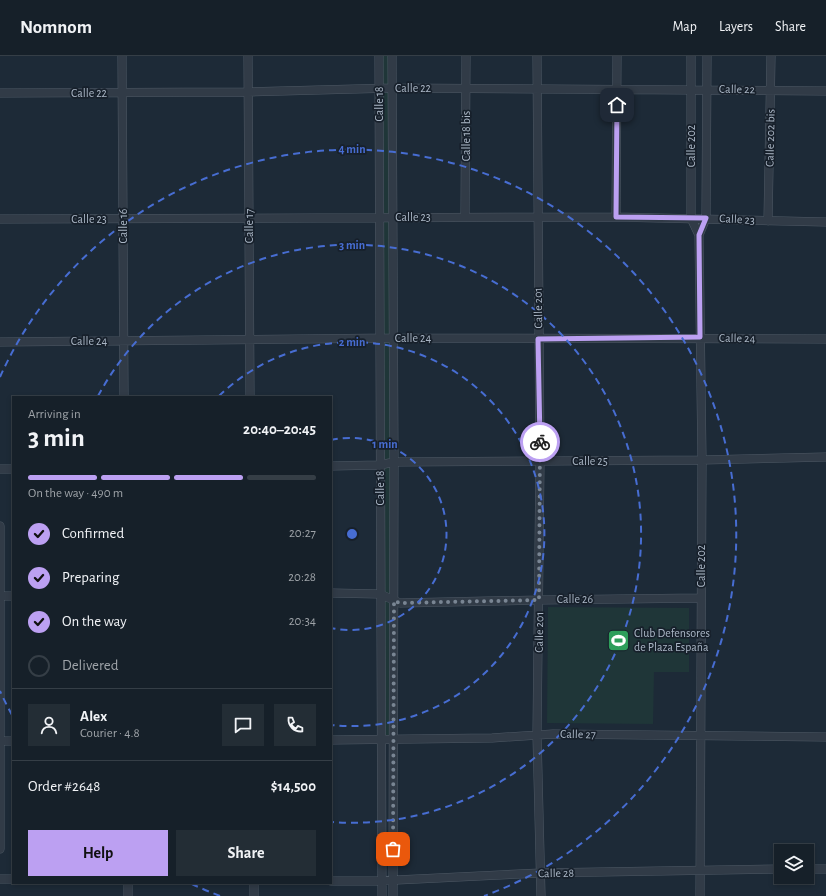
<!DOCTYPE html>
<html lang="en">
<head>
<meta charset="utf-8">
<style>
  :root { --surface:#162029; --page:#232d35; --text:#f1f3f6; --muted:#9ea3a8; --line:#353e46; --accent:#bca0f2 }
  body { margin:0; font-family:"Alegreya Sans",sans-serif; background:var(--page); color:var(--text); height:100vh; display:flex; flex-direction:column; font-size:15px; white-space:nowrap }
  * { box-sizing:border-box; margin:0 }
  p { font-size:13px; color:var(--muted) }
  .icon { flex:none; width:22px; height:22px; fill:none; stroke:currentColor; stroke-width:2; stroke-linecap:round; stroke-linejoin:round }
  .map { position:relative; flex:1; overflow:hidden }
  .side { position:absolute; left:12px; top:340px; width:320px; height:488px; display:flex; flex-direction:column; background:var(--surface); border-radius:0px; box-shadow:0 2px 6px #0003,0 0 0 1px var(--line) }
  .side>* { flex:none }
  .tools { position:absolute; left:774px; top:788px; display:grid; gap:8px }
  .tools a { display:grid; place-items:center; width:40px; height:40px; border-radius:0px; background:var(--surface); box-shadow:0 2px 6px #0003,0 0 0 1px var(--line); font-size:20px }
  .pin { position:absolute; display:grid; place-items:center; width:34px; height:34px; color:#fff; margin:-17px; border-radius:8px; box-shadow:0 2px 6px #0006 }
  .courier { position:absolute; display:grid; place-items:center; width:40px; height:40px; margin:-20px; border:3px solid #bca0f2; border-radius:50%; background:#fff; color:#222; box-shadow:0 1px 5px #0007 }
  .summary em { font-style:normal; font-weight:700 }
  .summary div { display:flex; flex-direction:column-reverse }
  .summary { display:flex; align-items:center; justify-content:space-between; height:68px; padding:0 16px }
  h1 { font-size:26px; font-weight:700; line-height:30px }
  .bar { display:grid; grid-template-columns:repeat(4,1fr); gap:6px 4px; align-content:center; height:48px; padding:0 16px }
  .bar i { height:5px; border-radius:3px; background:var(--line) }
  .bar .current { background:var(--accent) }
  .bar p { grid-column:span 4 }
  .line { display:flex; align-items:center; gap:10px; padding:0 16px; border-top:1px solid var(--line) }
  .line div { flex:1 }
  .round { display:grid; place-items:center; flex:none; width:42px; height:42px; border-radius:0px; background:var(--page) }
  ol { padding:0 16px; list-style:none }
  li { display:flex; align-items:center; gap:12px; height:44px }
  li p { margin-inline-start:auto }
  li .icon { padding:4px; border-radius:50%; background:var(--accent); color:#111; stroke-width:4 }
  li:last-child { color:var(--muted) }
  li i { width:22px; height:22px; border:2px solid var(--line); border-radius:50% }
  .button { display:flex; gap:8px; margin-top:auto; padding:8px 16px }
  .button a { flex:1; height:46px; border-radius:0px; background:var(--accent); color:#111; font-size:16px; font-weight:700; line-height:46px; text-align:center }
  .button a+a { background:var(--page); color:var(--text) }
  header { display:flex; align-items:center; gap:24px; box-sizing:border-box; height:56px; padding:0 20px; background:var(--surface); border-bottom:1px solid var(--line) }
  header strong { font-size:19px }
  nav { display:flex; gap:22px; margin-inline-start:auto; font-size:14px }
  .map>svg:first-child { display:block }
  .green { fill:#1f3638 }
  .lines { fill:none; stroke-linecap:round; stroke-linejoin:round }
  .minor-casing { stroke:#4e5965; stroke-width:9 }
  .minor { stroke:#313b47; stroke-width:8 }
  .done { stroke:#798593; stroke-width:4; stroke-dasharray:0 7.2 }
  .route { stroke:#bca0f2; stroke-width:5 }
  .ring { fill:none; stroke:#476dd2; stroke-width:2; stroke-dasharray:7 5 }
  .labels { text-anchor:middle; dominant-baseline:central; stroke-width:3.5; stroke-linejoin:round; paint-order:stroke }
  .street-label { font-size:12px; fill:#aab6c5; stroke:#17202b }
  .poi-label { font-size:12px; fill:#aab6c5; stroke:#17202b; text-anchor:start }
  .centre { fill:#476dd2; stroke:#17202b; stroke-width:2 }
  .ring-label { font-size:12px; text-anchor:middle; font-weight:bold; fill:#476dd2; stroke:#17202b; stroke-width:3.5; stroke-linejoin:round; paint-order:stroke }
</style>
</head>
<body>
<header>
<strong>Nomnom</strong>
<nav><a>Map</a><a>Layers</a><a>Share</a></nav>
</header>
<div class="map">
<svg width="826" height="840" viewBox="0 0 826 840">
  <rect width="100%" height="100%" fill="#1d2a37"/>
  <!-- green -->
  <path class="green" d="M 379,0 L 392,0 L 393,684 L 381,684 Z
    M 548,551 L 689,552 L 689,616 L 654,616 L 653,668 L 547,667 Z"/>
  <g class="lines">
    <defs>
      <path id="minor" d="M 122,0 L 124,341
        M 248,0 L 250,341
        M 379,0 L 382,840
        M 392,0 L 394,406 L 393,840
        M 537,0 L 540,405 L 537,679 L 541,840
        M 691,0 L 691,162 L 699,179
        M 0,37 L 248,36 L 392,32 L 826,35
        M 465,161 L 466,0
        M 616,161 L 617,0
        M 0,163 L 616,161 L 826,166
        M 768,165 L 771,0
        M 0,286 L 394,282 L 826,283
        M 331,410 L 380,409 L 394,406 L 702,404 L 826,401
        M 0,413 L 13,413
        M 0,470 L 0,793
        M 331,537 L 380,538 L 400,547 L 539,544 L 701,542
        M 0,540 L 13,540
        M 331,684 L 492,682 L 553,678 L 826,681
        M 0,685 L 13,685
        M 807,813 L 826,813
        M 0,823 L 13,823
        M 331,825 L 376,825 L 541,817 L 781,813
        M 128,827 L 128,840
        M 254,827 L 254,840
        M 700,840 L 702,404 L 699,179 L 706,162 L 707,0"/>
    </defs>
    <!-- minor casing -->
    <use href="#minor" class="minor-casing"/>
    <!-- minor -->
    <use href="#minor" class="minor"/>
  </g>
  <g class="lines">
    <!-- done -->
    <path class="done" d="M 393,793 L 394,545 L 400,547 L 539,544 L 540,386"/>
    <!-- route -->
    <path class="route" d="M 540,386 L 538,283 L 700,281 L 699,179 L 706,162 L 616,161 L 617,49"/>
  </g>
  <!-- distance rings -->
  <g class="ring">
    <path d="M331 384A96 96 0 1 1 331 572"/>
    <path d="M219 340A192 192 0 1 1 332 669"/>
    <path d="M98 340A289 289 0 1 1 332 766"/>
    <path d="M220 840A385 385 0 0 1 192 828M12 659A385 385 0 0 1 0 635M0 321A385 385 0 1 1 484 840"/>
  </g>
  <!-- icons -->
  <defs>
    <symbol id="stadium-square" viewBox="-11 -11 22 22"><rect x="-9" y="-9" width="18" height="18" rx="4" fill="#2e9e5b" stroke="#17202b"/><path d="M0-5a6.5 5 0 1 0 0 10a6.5 5 0 1 0 0-10ZM-3.5-1.8h7v3.6h-7Z" fill="#fff"/></symbol>
  </defs>
  <g fill-rule="evenodd">
    <use href="#stadium-square" x="606" y="572" width="25" height="25"/>
  </g>
  <g class="labels">
    <!-- street labels -->
    <g class="street-label">
      <text x="413" y="32">Calle 22</text>
      <text transform="translate(737 33) rotate(1)">Calle 22</text>
      <text x="89" y="37">Calle 22</text>
      <text transform="translate(379 48) rotate(-90)">Calle 18</text>
      <text transform="translate(466 80) rotate(-90)">Calle 18 bis</text>
      <text transform="translate(770 82) rotate(-89)">Calle 202 bis</text>
      <text transform="translate(691 90) rotate(-90)">Calle 202</text>
      <text x="413" y="161">Calle 23</text>
      <text x="89" y="163">Calle 23</text>
      <text transform="translate(737 163) rotate(3)">Calle 23</text>
      <text transform="translate(123 170) rotate(-90)">Calle 16</text>
      <text transform="translate(249 170) rotate(-90)">Calle 17</text>
      <text transform="translate(538 252) rotate(-91)">Calle 201</text>
      <text x="413" y="282">Calle 24</text>
      <text transform="translate(737 282) rotate(1)">Calle 24</text>
      <text x="89" y="285">Calle 24</text>
      <text x="590" y="405">Calle 25</text>
      <text transform="translate(380 432) rotate(-90)">Calle 18</text>
      <text transform="translate(701 510) rotate(-90)">Calle 202</text>
      <text x="575" y="543">Calle 26</text>
      <text transform="translate(539 576) rotate(-89)">Calle 201</text>
      <text transform="translate(578 678) rotate(1)">Calle 27</text>
      <text transform="translate(556 817) rotate(-1)">Calle 28</text>
    </g>
    <!-- poi labels -->
    <g class="poi-label">
      <text x="634" y="577">Club Defensores<tspan x="634" dy="14">de Plaza España</tspan></text>
    </g>
  </g>
  <circle cx="352" cy="478" r="6" class="centre"/>
  <g class="ring-label">
    <text x="352" y="97">4 min</text>
    <text x="352" y="193">3 min</text>
    <text x="352" y="290">2 min</text>
    <text x="385" y="392">1 min</text>
  </g>
</svg>
<div class="tools">
<a><svg class="icon" aria-label="layers" viewBox="0 0 24 24"><path d="M12 4l9 5-9 5-9-5zM3 14l9 5 9-5"/></svg></a>
</div>
<div class="pin" style="left:393px;top:793px;background:#ea580c"><svg class="icon" aria-label="bag" viewBox="0 0 24 24"><path d="M5 8h14l-1 12H6zM9 8a3 3 0 0 1 6 0"/></svg></div>
<div class="pin" style="left:617px;top:49px;background:#1f2937"><svg class="icon" aria-label="home" viewBox="0 0 24 24"><path d="M3 11l9-7 9 7M6 9v11h12V9"/></svg></div>
<div class="courier" style="left:540px;top:386px"><svg class="icon" aria-label="bike" viewBox="0 0 24 24"><circle cx="6" cy="16" r="4"/><circle cx="18" cy="16" r="4"/><path d="M6 16l4-8h5l3 8M10 8l3 8H6M13 5h3"/></svg></div>
<section class="side">
<div class="summary"><div><h1>3 min</h1><p>Arriving in</p></div><em>20:40–20:45</em></div>
<div class="bar"><i class="current"></i><i class="current"></i><i class="current"></i><i></i><p>On the way · 490 m</p></div>
<ol>
<li><svg class="icon" aria-label="check" viewBox="0 0 24 24"><path d="M5 12l5 5 9-10"/></svg>Confirmed<p>20:27</p></li>
<li><svg class="icon" aria-label="check" viewBox="0 0 24 24"><path d="M5 12l5 5 9-10"/></svg>Preparing<p>20:28</p></li>
<li><svg class="icon" aria-label="check" viewBox="0 0 24 24"><path d="M5 12l5 5 9-10"/></svg>On the way<p>20:34</p></li>
<li><i></i>Delivered</li>
</ol>
<div class="line" style="height:72px"><a class="round"><svg class="icon" aria-label="person" viewBox="0 0 24 24"><circle cx="12" cy="8" r="4"/><path d="M4 21q1-7 8-7t8 7"/></svg></a><div><b>Alex</b><p>Courier · 4.8</p></div><a class="round"><svg class="icon" aria-label="chat" viewBox="0 0 24 24"><path d="M4 5h16v11H9l-5 4z"/></svg></a><a class="round"><svg class="icon" aria-label="phone" viewBox="0 0 24 24"><path d="M5 4h4l2 5-3 2q2 4 5 5l2-3 5 2v4C11 20 4 13 5 4z"/></svg></a></div>
<div class="line" style="height:52px"><div>Order #2648</div><b>$14,500</b></div>
<div class="button"><a>Help</a><a>Share</a></div>
</section>
</div>
</body>
</html>
